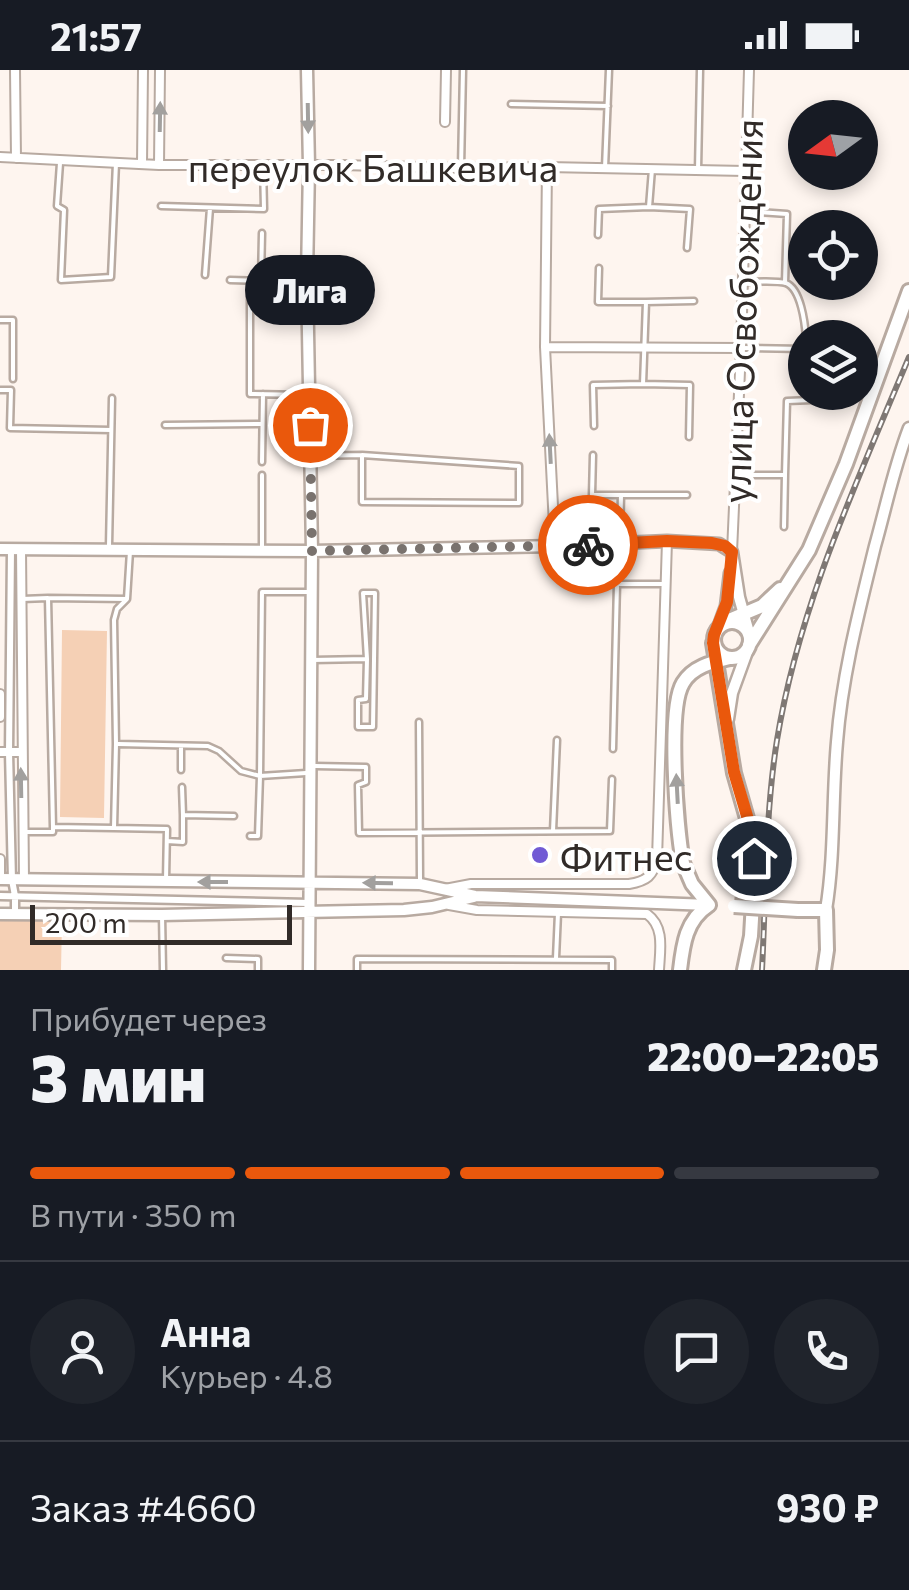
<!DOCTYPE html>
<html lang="ru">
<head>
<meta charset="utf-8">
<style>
  :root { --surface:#171b24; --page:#20242c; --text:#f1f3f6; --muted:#9ea1a6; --line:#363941; --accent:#ea580c }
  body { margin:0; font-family:Commissioner,sans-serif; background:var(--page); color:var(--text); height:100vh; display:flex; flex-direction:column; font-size:38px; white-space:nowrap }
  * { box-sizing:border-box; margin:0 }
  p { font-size:32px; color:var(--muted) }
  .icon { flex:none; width:55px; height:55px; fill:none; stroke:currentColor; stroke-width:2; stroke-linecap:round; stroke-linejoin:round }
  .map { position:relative; height:900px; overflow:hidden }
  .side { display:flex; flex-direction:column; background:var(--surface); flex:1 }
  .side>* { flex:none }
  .needle { width:65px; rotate:255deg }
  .fabs { position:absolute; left:788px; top:30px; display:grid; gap:20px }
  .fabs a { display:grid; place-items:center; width:90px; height:90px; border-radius:50%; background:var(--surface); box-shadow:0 5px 15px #0003; font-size:50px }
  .scale { position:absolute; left:30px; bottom:25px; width:262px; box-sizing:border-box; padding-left:10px; border:5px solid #312b28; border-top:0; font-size:28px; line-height:35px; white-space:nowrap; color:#312b28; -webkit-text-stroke:8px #fff; paint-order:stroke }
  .pin { position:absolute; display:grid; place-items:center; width:85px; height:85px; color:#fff; margin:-42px; border:5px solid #fff; border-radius:50%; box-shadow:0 2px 10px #0007 }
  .courier { position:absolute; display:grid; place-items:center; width:100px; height:100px; margin:-50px; border:8px solid #ea580c; border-radius:50%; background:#fff; color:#222; box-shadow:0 2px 12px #0007 }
  .bubble { position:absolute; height:70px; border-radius:35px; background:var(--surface); box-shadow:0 5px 15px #0003; font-size:32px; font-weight:800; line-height:70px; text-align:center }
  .head em { font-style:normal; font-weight:800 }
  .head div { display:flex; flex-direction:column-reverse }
  .head { display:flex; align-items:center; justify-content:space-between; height:170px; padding:0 30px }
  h1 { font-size:65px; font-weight:800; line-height:75px }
  .bar { display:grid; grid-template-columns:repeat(4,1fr); gap:15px 10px; align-content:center; height:120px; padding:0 30px }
  .bar i { height:12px; border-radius:8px; background:var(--line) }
  .bar .selected { background:var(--accent) }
  .bar p { grid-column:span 4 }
  .line { display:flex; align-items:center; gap:25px; padding:0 30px; border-top:2px solid var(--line) }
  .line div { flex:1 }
  .round { display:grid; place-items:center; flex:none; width:105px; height:105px; border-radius:52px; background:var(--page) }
  .status { display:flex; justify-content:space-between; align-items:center; height:70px; padding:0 50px; background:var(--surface); direction:ltr }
  .status svg { height:28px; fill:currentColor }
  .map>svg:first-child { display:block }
  .green { fill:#f5d0b5 }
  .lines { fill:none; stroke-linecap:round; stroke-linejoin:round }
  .service-casing { stroke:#b8aaa1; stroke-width:9 }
  .pedestrian-casing { stroke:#b8aaa1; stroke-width:11 }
  .minor-casing { stroke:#b8aaa1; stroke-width:12 }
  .tertiary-casing { stroke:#b8aaa1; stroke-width:15 }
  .primary-casing { stroke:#b8aaa1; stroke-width:18 }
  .service { stroke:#fff; stroke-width:4 }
  .pedestrian { stroke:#fff; stroke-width:6 }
  .minor { stroke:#fff; stroke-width:8 }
  .tertiary { stroke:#fff; stroke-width:10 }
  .primary { stroke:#fff; stroke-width:12 }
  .rail-casing { stroke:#7f7874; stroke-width:6 }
  .rail { stroke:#fff; stroke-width:2.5; stroke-dasharray:8; stroke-linecap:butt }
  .primary-bridge-casing { stroke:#b8aaa1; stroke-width:18; stroke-linecap:butt }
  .primary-bridge { stroke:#fff; stroke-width:12 }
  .oneway { fill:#a2a09e }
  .done { stroke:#79726e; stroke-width:10; stroke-dasharray:0 18 }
  .route { stroke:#ea580c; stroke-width:12 }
  .poi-dot { fill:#715ad4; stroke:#fff; stroke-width:4 }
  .labels { text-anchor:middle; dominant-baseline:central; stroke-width:8; stroke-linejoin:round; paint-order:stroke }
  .street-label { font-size:38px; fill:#312b28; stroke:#fff }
  .poi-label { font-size:38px; fill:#312b28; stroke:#fff; text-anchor:start }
</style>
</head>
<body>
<div class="status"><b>21:57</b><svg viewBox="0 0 49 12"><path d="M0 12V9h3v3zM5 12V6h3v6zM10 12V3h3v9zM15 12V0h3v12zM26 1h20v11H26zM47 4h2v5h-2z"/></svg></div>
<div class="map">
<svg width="909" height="900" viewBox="0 0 909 900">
  <rect width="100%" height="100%" fill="#fef5ef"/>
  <!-- green -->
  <path class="green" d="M 62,560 L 107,561 L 104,748 L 60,747 Z
    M 0,849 L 62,850 L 61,900 L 0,900 Z"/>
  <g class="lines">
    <defs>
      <path id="service" d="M 511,34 L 608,36
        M 60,93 L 57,136 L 64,140 L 61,210 L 111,207 L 116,93
        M 461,98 L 463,0
        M 605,98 L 609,0
        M 698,100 L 700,0
        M 161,136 L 264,139 L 263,95
        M 649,137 L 690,139 L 687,178
        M 746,141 L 787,144 L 785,213
        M 598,165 L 599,139 L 649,137 L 652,99
        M 599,198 L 598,232 L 646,232
        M 205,205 L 210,138
        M 230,210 L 307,212
        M 250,211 L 250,324 L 305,325
        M 261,211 L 262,163
        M 743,212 C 755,212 774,210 786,213 C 801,219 805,253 806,268
        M 0,250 L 13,250 L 13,309
        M 741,278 L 805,279
        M 643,314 L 690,315 L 689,367
        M 0,320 L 11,320 L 10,358 L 111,360
        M 165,355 L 262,354
        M 594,356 L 593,315 L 643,314 L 646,232 L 694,231
        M 593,385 L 592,425 L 621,425
        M 311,386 L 362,385 L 362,432 L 519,433 L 519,396 L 362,385
        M 262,392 L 263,324
        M 736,405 L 785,405 L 784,457
        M 785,405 L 787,331 L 812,330 L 813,322
        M 620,469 L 621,425 L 687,425
        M 109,476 L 112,328
        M 262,476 L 262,405
        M 130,481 L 127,529 L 117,539 L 114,550 L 116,674 L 114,758 L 167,759 L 166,810
        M 578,514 L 666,514
        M 48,528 L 127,529
        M 22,529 L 48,528 L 53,757
        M 312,590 L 367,589 L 366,629 L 358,630 L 358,657 L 373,657 L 375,523 L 363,523 L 367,589
        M 419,652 L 420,809
        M 118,674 L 208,676 L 219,681 L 241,701 L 260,706 L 258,766 L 250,766
        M 181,676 L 181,700
        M 613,679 L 617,514
        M 315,696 L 366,697 L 366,712 L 358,715 L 359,763 L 610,761 L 612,709
        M 306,703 L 260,706 L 262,522 L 307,522
        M 182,717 L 183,745
        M 553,761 L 557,670
        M 24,762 L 53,762 L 53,757 L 114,758
        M 167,771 L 183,772 L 183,745 L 234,746
        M 162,845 L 163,900
        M 226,888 L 258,889 L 258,900
        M 556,888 L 558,843
        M 357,900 L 357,889 L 612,890 L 612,900"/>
      <path id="pedestrian" d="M 11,480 L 9,682 L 12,810 L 15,826 L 15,843
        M 0,826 L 309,833"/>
      <path id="minor" d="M 15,0 L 16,88
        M 445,52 L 446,0
        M 0,87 L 159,95 L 341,95 L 457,98 L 547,97 L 745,101
        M 142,94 L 143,0
        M 159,95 L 160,0
        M 547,97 L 545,277 L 555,476
        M 545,277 L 741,278
        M 21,479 L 24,810
        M 732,482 L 741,278 L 749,0
        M 0,624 L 0,647
        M 0,682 L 21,682
        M 0,789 L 0,809
        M 445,819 L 471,814 L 629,814 C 647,811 653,806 657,789 L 667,471
        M 449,835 L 477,840 L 647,844 C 665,857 660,880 659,900"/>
      <path id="tertiary" d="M 307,0 L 309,96 L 307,207 L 312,481 L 309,900
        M 0,479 L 312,481 L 555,476 L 667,471 L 719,474 L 732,482
        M 732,482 L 739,527 L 750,566
        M 718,558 L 726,536 L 730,503
        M 728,649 L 732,623 L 748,579
        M 0,809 L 420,814 L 475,826 L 709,835
        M 826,840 C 835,785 832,728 837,672 C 842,606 859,541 875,476 C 886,437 894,397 909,358
        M 0,844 L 162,845 L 404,840 L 432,837 L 474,827"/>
      <path id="primary" d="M 729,550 L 762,536 L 780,519
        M714 570a18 18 0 1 1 36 0a18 18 0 1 1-36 0Z
        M 713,573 L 734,703 L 754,773 L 754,815 L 751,866 L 744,900
        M 749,575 L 809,480 L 846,394 L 909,221
        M 709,835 L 692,814 L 683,793 C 677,759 667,639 683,613 C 693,596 713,592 730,588
        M 798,840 L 826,840 L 827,880 L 824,900
        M 680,900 C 683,874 686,850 709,835"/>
    </defs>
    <!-- service casing -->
    <use href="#service" class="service-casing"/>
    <!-- pedestrian casing -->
    <use href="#pedestrian" class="pedestrian-casing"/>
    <!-- minor casing -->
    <use href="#minor" class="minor-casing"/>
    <!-- tertiary casing -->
    <use href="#tertiary" class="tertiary-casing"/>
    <!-- primary casing -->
    <use href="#primary" class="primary-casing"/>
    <!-- service -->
    <use href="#service" class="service"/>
    <!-- pedestrian -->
    <use href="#pedestrian" class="pedestrian"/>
    <!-- minor -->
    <use href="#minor" class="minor"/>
    <!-- tertiary -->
    <use href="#tertiary" class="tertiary"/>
    <!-- primary -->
    <use href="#primary" class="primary"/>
    <defs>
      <path id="rail" d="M 762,900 C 766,824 765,745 777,670 C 799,535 857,412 909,287"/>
    </defs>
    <!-- rail casing -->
    <use href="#rail" class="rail-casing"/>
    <!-- rail -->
    <use href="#rail" class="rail"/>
    <defs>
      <path id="primary-bridge" d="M 734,836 L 798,840"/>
    </defs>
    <!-- primary-bridge casing -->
    <use href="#primary-bridge" class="primary-bridge-casing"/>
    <!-- primary-bridge -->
    <use href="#primary-bridge" class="primary-bridge"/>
  </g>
  <!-- one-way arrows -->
  <defs><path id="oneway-solid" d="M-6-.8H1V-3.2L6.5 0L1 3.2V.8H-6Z" transform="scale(2.5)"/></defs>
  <g class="oneway">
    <use href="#oneway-solid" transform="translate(160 47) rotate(-89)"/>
    <use href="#oneway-solid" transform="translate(308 48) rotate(89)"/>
    <use href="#oneway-solid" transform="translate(550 379) rotate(-93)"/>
    <use href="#oneway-solid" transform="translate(21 713) rotate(-91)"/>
    <use href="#oneway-solid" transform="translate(677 719) rotate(-93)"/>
    <use href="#oneway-solid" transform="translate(213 812) rotate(-180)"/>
    <use href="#oneway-solid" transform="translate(378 813) rotate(-179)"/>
  </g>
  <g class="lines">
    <!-- done -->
    <path class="done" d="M 310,355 L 312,481 L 588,475"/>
    <!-- route -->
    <path class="route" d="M 588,475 L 667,471 L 712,473 L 725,476 L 732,482 L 727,532 L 714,565 L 713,573 L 734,702 L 752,763 L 754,788"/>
  </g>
  <!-- markers -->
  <circle class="poi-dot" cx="540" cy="785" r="10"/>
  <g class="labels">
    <!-- street labels -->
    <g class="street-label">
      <text x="373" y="96">переулок Башкевича</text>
      <text transform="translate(741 241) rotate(-88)">улица Освобождения</text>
    </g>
    <!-- poi labels -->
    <g class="poi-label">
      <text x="560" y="785">Фитнес</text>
    </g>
  </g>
</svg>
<div class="fabs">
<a><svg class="needle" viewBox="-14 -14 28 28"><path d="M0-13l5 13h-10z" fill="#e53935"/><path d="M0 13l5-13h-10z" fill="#9ea1a6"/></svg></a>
<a><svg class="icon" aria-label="locate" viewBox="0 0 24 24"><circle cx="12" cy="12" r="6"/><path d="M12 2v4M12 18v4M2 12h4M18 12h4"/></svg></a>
<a><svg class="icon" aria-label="layers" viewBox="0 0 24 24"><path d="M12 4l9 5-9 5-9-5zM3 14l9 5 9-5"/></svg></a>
</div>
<div class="scale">200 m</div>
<div class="pin" style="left:310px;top:355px;background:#ea580c"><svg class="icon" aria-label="bag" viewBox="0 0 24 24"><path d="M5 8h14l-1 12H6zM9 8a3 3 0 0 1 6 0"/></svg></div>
<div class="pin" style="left:754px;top:788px;background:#1f2937"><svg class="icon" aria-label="home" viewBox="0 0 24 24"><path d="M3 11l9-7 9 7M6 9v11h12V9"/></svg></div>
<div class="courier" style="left:588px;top:475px"><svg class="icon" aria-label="bike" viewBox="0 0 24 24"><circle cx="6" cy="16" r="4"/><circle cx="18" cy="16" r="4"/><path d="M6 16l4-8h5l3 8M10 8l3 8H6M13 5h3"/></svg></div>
<div class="bubble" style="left:245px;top:185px;width:130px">Лига</div>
</div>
<section class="side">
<div class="head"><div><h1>3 мин</h1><p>Прибудет через</p></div><em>22:00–22:05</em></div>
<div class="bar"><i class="selected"></i><i class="selected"></i><i class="selected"></i><i></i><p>В пути · 350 m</p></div>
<div class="line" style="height:180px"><a class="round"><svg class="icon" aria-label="person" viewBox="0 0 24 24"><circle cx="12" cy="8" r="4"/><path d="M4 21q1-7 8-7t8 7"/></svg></a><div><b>Анна</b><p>Курьер · 4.8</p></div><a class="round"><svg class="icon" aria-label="chat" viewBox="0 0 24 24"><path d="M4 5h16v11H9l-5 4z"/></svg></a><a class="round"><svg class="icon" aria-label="phone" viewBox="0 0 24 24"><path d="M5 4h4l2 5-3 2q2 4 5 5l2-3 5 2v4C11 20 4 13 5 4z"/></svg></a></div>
<div class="line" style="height:130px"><div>Заказ #4660</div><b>930 ₽</b></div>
</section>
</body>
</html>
